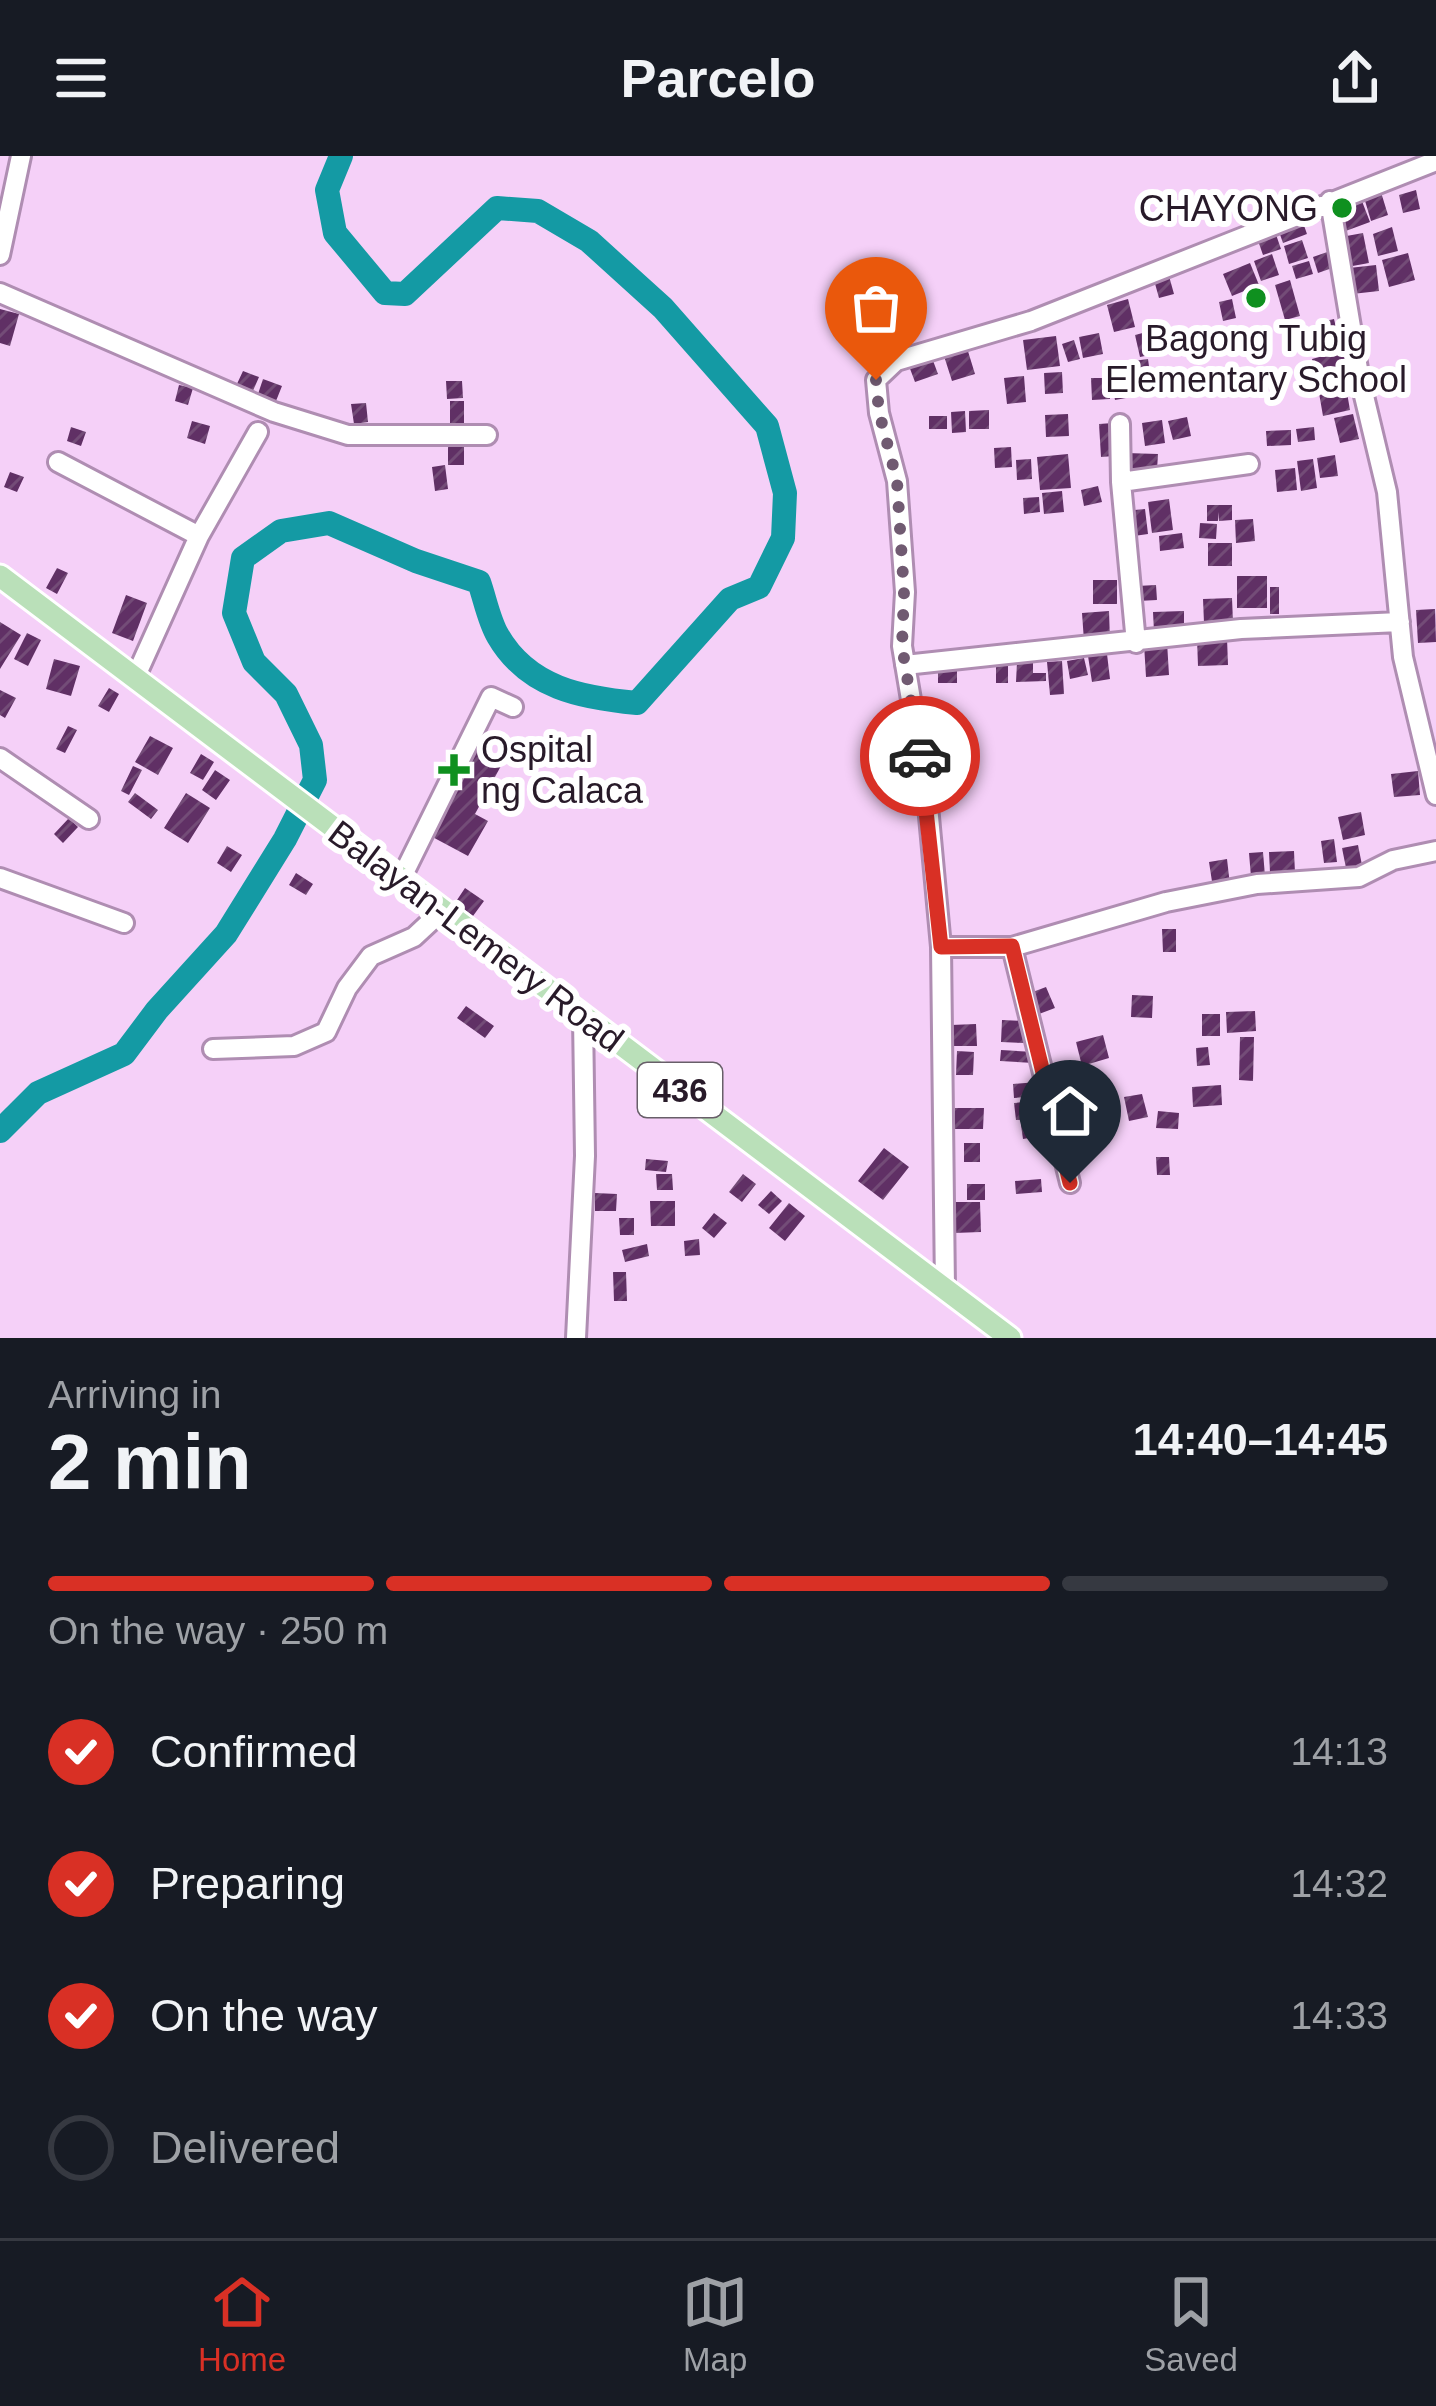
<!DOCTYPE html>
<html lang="en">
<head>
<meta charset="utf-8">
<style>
  :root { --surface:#171b24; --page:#20242c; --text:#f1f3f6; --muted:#9ea1a6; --line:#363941; --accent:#d93025 }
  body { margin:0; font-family:Helvetica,sans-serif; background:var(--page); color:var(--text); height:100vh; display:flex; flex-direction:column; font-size:45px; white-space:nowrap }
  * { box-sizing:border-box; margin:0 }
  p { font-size:39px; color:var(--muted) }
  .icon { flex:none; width:66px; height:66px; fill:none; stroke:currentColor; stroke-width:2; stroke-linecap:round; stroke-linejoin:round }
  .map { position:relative; height:1182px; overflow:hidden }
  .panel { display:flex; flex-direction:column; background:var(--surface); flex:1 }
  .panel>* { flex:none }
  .pin { position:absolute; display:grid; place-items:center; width:102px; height:102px; color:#fff; margin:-123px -51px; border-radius:50% 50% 50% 0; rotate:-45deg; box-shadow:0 0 12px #0007 }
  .pin .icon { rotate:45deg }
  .courier { position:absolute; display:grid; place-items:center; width:120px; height:120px; margin:-60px; border:9px solid #d93025; border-radius:50%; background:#fff; color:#222; box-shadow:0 3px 15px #0007 }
  .summary em { font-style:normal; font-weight:600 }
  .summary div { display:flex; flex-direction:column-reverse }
  .summary { display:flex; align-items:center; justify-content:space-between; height:204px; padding:0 48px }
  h1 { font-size:78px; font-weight:600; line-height:90px }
  .bar { display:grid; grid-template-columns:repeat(4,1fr); gap:18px 12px; align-content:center; height:144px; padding:0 48px }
  .bar i { height:15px; border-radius:9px; background:var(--line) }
  .bar .active { background:var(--accent) }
  .bar p { grid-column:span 4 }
  ol { padding:0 48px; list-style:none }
  li { display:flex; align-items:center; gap:36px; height:132px }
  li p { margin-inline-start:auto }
  li .icon { padding:12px; border-radius:50%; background:var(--accent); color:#fff; stroke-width:4 }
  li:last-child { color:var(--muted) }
  li i { width:66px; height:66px; border:6px solid var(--line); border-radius:50% }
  header { display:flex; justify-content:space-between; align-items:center; height:156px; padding:0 48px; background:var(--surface); font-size:54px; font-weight:600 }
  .tabs { display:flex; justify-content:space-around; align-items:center; height:168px; border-top:3px solid var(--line); background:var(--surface); font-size:33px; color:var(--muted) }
  .tabs a { display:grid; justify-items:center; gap:6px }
  .tabs .active { color:var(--accent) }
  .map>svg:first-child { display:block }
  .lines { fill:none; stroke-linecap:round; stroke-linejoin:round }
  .river { stroke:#149aa4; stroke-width:24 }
  .building { fill:url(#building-hatch) }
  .minor-casing { stroke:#af8db2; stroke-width:24 }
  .major-casing { stroke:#fff; stroke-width:27 }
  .minor { stroke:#fff; stroke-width:18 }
  .major { stroke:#bae0b9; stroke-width:21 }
  .done { stroke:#705a71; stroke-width:12; stroke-dasharray:0 21.6 }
  .route { stroke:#d93025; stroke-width:15 }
  .poi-dot { fill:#0f901f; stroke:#fff; stroke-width:4.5 }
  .labels { text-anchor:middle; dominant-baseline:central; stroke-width:12; stroke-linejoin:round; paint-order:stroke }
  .shield { fill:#fff; stroke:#685f69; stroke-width:3 }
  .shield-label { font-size:33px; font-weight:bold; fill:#281a29 }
  .poi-label { font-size:36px; fill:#281a29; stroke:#fff; text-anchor:end }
  .street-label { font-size:36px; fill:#281a29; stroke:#fff }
</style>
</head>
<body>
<header><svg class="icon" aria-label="menu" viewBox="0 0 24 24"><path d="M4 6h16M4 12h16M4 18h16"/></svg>Parcelo<svg class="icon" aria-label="share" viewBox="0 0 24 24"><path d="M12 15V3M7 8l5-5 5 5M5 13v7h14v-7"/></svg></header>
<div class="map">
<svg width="1436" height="1182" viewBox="0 0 1436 1182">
  <defs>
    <pattern id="building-hatch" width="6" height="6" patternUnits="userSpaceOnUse" patternTransform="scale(3)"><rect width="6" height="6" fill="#603065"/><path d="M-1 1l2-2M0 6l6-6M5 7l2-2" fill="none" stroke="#734c77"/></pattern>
  </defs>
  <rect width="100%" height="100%" fill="#f5d0f8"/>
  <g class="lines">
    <!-- river -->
    <path class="river" d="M 0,975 L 38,937 L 124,898 L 157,854 L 226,778 L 285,683 L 315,624 L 311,589 L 286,538 L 254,506 L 234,457 L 243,402 L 281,375 L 329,367 L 416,405 L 479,426 C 485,443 489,465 498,480 C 528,532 582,542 637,547 L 730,443 L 759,431 L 783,382 L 785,337 L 767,270 L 663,152 L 589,85 L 538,55 L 497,52 L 405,138 L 385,137 L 335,77 L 327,34 L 341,0"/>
  </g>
  <!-- building -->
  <path class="building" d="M 1380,33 L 1388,59 L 1371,65 L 1363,38 Z
    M 1416,34 L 1420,53 L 1403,57 L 1399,39 Z
    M 1360,40 L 1370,66 L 1343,76 L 1334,50 Z
    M 1301,61 L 1307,78 L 1283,87 L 1277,70 Z
    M 1273,70 L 1281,93 L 1263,99 L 1255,76 Z
    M 1392,71 L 1398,95 L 1378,100 L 1373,78 Z
    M 1363,77 L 1369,107 L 1347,111 L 1341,81 Z
    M 1302,84 L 1308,102 L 1289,108 L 1284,90 Z
    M 1333,94 L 1338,110 L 1318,117 L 1313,101 Z
    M 1408,97 L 1415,124 L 1389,131 L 1382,104 Z
    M 1272,98 L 1279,119 L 1261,125 L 1254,105 Z
    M 1309,105 L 1313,118 L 1296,123 L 1292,110 Z
    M 1250,107 L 1259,129 L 1232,140 L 1223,118 Z
    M 1376,109 L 1379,135 L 1352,138 L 1349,112 Z
    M 1169,120 L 1174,138 L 1159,142 L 1154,124 Z
    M 1290,124 L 1300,160 L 1285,164 L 1275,129 Z
    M 1128,143 L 1135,171 L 1114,176 L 1107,149 Z
    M 1232,143 L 1236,162 L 1223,165 L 1219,146 Z
    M 0,153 L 19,158 L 10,190 L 0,187 Z
    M 1334,163 L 1338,180 L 1320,184 L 1316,167 Z
    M 1154,174 L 1159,197 L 1140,201 L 1135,179 Z
    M 1099,177 L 1103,198 L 1083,202 L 1079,181 Z
    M 1056,180 L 1060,210 L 1027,214 L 1023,184 Z
    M 1074,184 L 1080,203 L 1068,206 L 1062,188 Z
    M 1335,186 L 1338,197 L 1344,195 L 1350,222 L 1318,229 L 1312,203 L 1323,200 L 1320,190 Z
    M 967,192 L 975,218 L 952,225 L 944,200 Z
    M 932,202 L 938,218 L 915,226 L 909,210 Z
    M 1148,203 L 1151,225 L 1130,228 L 1126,206 Z
    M 243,215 L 259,221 L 252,237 L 236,230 Z
    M 1209,215 L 1211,234 L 1199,235 L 1197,216 Z
    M 1062,216 L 1063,237 L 1045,238 L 1044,217 Z
    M 1024,220 L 1026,246 L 1007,248 L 1004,222 Z
    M 1123,221 L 1126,242 L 1115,244 L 1111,223 Z
    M 1091,222 L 1108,222 L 1110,243 L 1092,244 Z
    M 263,223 L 282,230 L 276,245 L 258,238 Z
    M 446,225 L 462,225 L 463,242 L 447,243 Z
    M 179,229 L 193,232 L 188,249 L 175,245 Z
    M 1346,231 L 1350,254 L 1323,260 L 1319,237 Z
    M 450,245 L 464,245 L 464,275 L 450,275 Z
    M 366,247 L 368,266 L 354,268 L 351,248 Z
    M 989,254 L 989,273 L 969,273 L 969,255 Z
    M 965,255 L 966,276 L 952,277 L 951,256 Z
    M 1068,258 L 1069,280 L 1046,281 L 1045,259 Z
    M 1353,258 L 1359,283 L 1340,287 L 1334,262 Z
    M 929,260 L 947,260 L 947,273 L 929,273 Z
    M 1187,261 L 1191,280 L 1173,284 L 1168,265 Z
    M 1162,264 L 1165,287 L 1145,290 L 1142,267 Z
    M 192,265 L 210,270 L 205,288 L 187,282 Z
    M 1113,267 L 1114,300 L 1101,301 L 1099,268 Z
    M 71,271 L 86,276 L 81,290 L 67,285 Z
    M 1314,271 L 1315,284 L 1298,286 L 1296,273 Z
    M 1291,274 L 1291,289 L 1267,290 L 1266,275 Z
    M 448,285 L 464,285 L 464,309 L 448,309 Z
    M 1011,291 L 1012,311 L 995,312 L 994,292 Z
    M 1126,297 L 1158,298 L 1157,314 L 1126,313 Z
    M 1068,298 L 1071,332 L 1040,334 L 1037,301 Z
    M 1335,299 L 1338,320 L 1320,322 L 1317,302 Z
    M 1031,303 L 1032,323 L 1017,324 L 1016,304 Z
    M 1313,303 L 1317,332 L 1301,335 L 1297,305 Z
    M 445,309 L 448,333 L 435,335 L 432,311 Z
    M 1295,312 L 1297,334 L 1277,336 L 1275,314 Z
    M 10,316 L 24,321 L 17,336 L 4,331 Z
    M 1098,330 L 1102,346 L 1084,350 L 1081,334 Z
    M 1062,335 L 1064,356 L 1044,358 L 1042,337 Z
    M 1039,341 L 1040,356 L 1024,358 L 1023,342 Z
    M 1169,343 L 1173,374 L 1152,377 L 1148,346 Z
    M 1207,349 L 1232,349 L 1232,364 L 1219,365 L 1218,356 L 1218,365 L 1207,365 Z
    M 1145,353 L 1148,378 L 1127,381 L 1124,355 Z
    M 1253,363 L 1255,385 L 1236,387 L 1235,364 Z
    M 1200,367 L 1217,368 L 1216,383 L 1199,382 Z
    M 1182,377 L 1184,392 L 1160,395 L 1159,380 Z
    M 1208,387 L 1232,387 L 1232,410 L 1208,410 Z
    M 57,412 L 68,417 L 57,438 L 46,432 Z
    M 1237,420 L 1267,420 L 1267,452 L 1237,452 Z
    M 1093,424 L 1117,424 L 1117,448 L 1093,448 Z
    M 1156,429 L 1157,444 L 1138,445 L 1137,430 Z
    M 1270,431 L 1279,431 L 1279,458 L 1270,458 Z
    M 126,439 L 147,447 L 133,485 L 112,477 Z
    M 1232,442 L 1233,466 L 1204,467 L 1203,443 Z
    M 1435,453 L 1436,486 L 1418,487 L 1416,454 Z
    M 1109,455 L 1110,484 L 1084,485 L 1082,457 Z
    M 1184,455 L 1184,475 L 1154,476 L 1153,456 Z
    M 0,466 L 21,479 L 0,513 Z
    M 27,477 L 41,484 L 28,510 L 14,503 Z
    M 1227,482 L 1228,509 L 1198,510 L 1197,483 Z
    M 1167,486 L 1169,519 L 1146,521 L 1144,488 Z
    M 1107,498 L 1110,523 L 1092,526 L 1088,500 Z
    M 1084,502 L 1088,519 L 1070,523 L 1067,505 Z
    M 54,503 L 80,510 L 71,540 L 46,533 Z
    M 1062,505 L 1064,538 L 1050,539 L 1047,506 Z
    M 1017,506 L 1033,507 L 1033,517 L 1046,517 L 1046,525 L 1016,526 Z
    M 996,508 L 1008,508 L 1008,527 L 996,527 Z
    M 957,509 L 957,527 L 938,527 L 938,510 Z
    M 109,532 L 119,538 L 109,556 L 98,550 Z
    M 0,534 L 16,542 L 5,562 L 0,559 Z
    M 943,559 L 948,579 L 935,583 L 929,563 Z
    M 68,570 L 77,574 L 65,597 L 56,593 Z
    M 150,580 L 173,592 L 158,619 L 135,606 Z
    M 472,592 L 502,608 L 475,658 L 488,665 L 468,700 L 425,677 Z
    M 201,598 L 214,606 L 203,624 L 190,617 Z
    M 133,610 L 142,614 L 129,639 L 121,635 Z
    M 215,614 L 230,624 L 216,644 L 202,634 Z
    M 1418,615 L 1420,639 L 1394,641 L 1391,618 Z
    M 135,637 L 158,654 L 151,663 L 128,646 Z
    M 186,637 L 210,652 L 188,687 L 164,672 Z
    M 1361,656 L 1365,679 L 1343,684 L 1338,661 Z
    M 69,662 L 78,671 L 63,687 L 54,678 Z
    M 1334,683 L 1337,706 L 1324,707 L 1321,685 Z
    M 1358,689 L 1362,709 L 1346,712 L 1342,692 Z
    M 227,690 L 242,699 L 231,716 L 217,707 Z
    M 1294,695 L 1295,717 L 1270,717 L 1269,696 Z
    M 1263,696 L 1265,720 L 1251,721 L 1249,697 Z
    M 1227,703 L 1230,729 L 1213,732 L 1209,706 Z
    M 296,717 L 313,728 L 306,739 L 289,729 Z
    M 465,732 L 484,745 L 473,760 L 455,747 Z
    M 1162,773 L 1176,773 L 1176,796 L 1163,796 Z
    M 1046,831 L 1055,852 L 1039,858 L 1030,837 Z
    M 1132,839 L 1153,840 L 1152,862 L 1131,861 Z
    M 466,850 L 494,870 L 485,882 L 457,862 Z
    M 1255,855 L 1256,875 L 1227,877 L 1226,856 Z
    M 1202,858 L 1220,858 L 1220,880 L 1202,880 Z
    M 1002,864 L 1025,865 L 1024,887 L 1001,886 Z
    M 976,868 L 977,890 L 952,890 L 951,869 Z
    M 1103,879 L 1109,902 L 1082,910 L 1076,886 Z
    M 1240,881 L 1254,881 L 1253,925 L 1239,924 Z
    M 1208,891 L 1210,909 L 1197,910 L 1196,892 Z
    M 1001,894 L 1034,896 L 1034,907 L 1000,905 Z
    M 957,895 L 974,896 L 973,919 L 956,919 Z
    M 1072,912 L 1077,939 L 1051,944 L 1046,916 Z
    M 1038,926 L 1039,940 L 1014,942 L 1013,928 Z
    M 1221,929 L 1222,949 L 1193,951 L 1192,931 Z
    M 1113,934 L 1118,960 L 1090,965 L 1085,939 Z
    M 1142,938 L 1148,961 L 1129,965 L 1124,941 Z
    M 1036,945 L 1038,963 L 1016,964 L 1014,947 Z
    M 1085,951 L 1087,970 L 1062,973 L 1060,954 Z
    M 955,952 L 984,952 L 983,973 L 954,973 Z
    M 1158,955 L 1179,957 L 1178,973 L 1156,972 Z
    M 1044,965 L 1046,979 L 1023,983 L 1021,969 Z
    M 964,987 L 980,987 L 980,1006 L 964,1006 Z
    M 884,992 L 909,1011 L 883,1044 L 858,1025 Z
    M 1156,1001 L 1169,1001 L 1170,1019 L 1157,1019 Z
    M 646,1003 L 668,1005 L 666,1016 L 645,1014 Z
    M 656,1018 L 672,1018 L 673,1034 L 657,1034 Z
    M 743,1018 L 756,1028 L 742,1046 L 729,1036 Z
    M 1041,1023 L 1042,1036 L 1016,1038 L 1015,1025 Z
    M 967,1028 L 985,1028 L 985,1044 L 967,1044 Z
    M 771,1035 L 782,1045 L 769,1058 L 758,1049 Z
    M 595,1037 L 617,1038 L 616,1055 L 595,1055 Z
    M 650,1045 L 675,1045 L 675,1070 L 651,1070 Z
    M 953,1046 L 980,1046 L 981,1076 L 954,1077 Z
    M 789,1047 L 805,1060 L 785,1085 L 769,1072 Z
    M 714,1057 L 727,1067 L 714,1082 L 702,1072 Z
    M 619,1062 L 634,1062 L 634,1079 L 620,1079 Z
    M 699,1083 L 700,1099 L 685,1100 L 684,1085 Z
    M 647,1088 L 649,1100 L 625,1106 L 622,1094 Z
    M 613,1116 L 626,1116 L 627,1145 L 614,1145 Z"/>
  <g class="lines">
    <defs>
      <path id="minor" d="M 1330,45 L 1359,219 L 1387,336 L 1403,501 L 1436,639
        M 0,99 L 21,0
        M 0,137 L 274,256 L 348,279 L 487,279
        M 1120,268 L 1121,326 L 1136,487
        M 58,306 L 199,380
        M 1121,326 L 1249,308
        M 905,509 L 1241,473 L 1400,466
        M 135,522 L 199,380 L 258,276
        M 0,602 L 89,663
        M 0,722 L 124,767
        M 401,723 L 491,541 L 513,551
        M 941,791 L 1012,791 L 1166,746 L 1257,728 L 1359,721 L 1393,704 L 1436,695
        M 1012,791 L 1070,1027
        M 213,893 L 294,890 L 326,876 L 347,832 L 371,800 L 414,781 L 443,754
        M 945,1133 L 941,791 L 927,639 L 902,490 L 905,436 L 897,325 L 879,257 L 876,224 L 896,205 L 1031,165 L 1436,5
        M 576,1182 L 585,1000 L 583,861"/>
      <path id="major" d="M 0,420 L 1010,1182"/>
    </defs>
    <!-- minor casing -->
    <use href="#minor" class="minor-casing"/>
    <!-- major casing -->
    <use href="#major" class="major-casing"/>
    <!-- minor -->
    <use href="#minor" class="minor"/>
    <!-- major -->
    <use href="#major" class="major"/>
  </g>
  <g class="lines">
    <!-- done -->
    <path class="done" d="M 876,224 L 879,256 L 897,325 L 904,436 L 902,490 L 920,600"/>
    <!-- route -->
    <path class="route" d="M 920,600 L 941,791 L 1012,790 L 1070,1027"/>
  </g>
  <!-- markers -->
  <g class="poi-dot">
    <circle cx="1342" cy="52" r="12"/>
    <circle cx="1256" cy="142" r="12"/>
    <path d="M448 596h12v12h12v12h-12v12h-12v-12h-12v-12h12z"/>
  </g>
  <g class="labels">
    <!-- shield labels -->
    <rect class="shield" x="638" y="907" width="84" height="54" rx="9"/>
    <g class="shield-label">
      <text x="680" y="934">436</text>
    </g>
    <!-- poi labels -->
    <g class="poi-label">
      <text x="1318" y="52">CHAYONG</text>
      <text x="1256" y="182" text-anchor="middle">Bagong Tubig<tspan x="1256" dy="41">Elementary School</tspan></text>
      <text x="481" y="593" text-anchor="start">Ospital<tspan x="481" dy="41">ng Calaca</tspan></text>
    </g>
    <!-- street labels -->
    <g class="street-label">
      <text transform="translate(476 780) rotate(37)">Balayan-Lemery Road</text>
    </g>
  </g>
</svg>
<div class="pin" style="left:876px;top:224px;background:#ea580c"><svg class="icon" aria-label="bag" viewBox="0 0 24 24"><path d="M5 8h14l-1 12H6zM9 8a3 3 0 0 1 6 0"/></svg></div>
<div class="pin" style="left:1070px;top:1027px;background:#1f2937"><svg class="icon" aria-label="home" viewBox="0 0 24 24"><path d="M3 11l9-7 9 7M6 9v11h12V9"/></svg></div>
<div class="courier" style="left:920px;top:600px"><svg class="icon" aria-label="car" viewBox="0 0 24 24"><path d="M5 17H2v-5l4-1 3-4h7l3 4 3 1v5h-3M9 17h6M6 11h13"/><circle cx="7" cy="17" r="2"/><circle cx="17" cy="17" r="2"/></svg></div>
</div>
<section class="panel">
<div class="summary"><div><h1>2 min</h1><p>Arriving in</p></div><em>14:40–14:45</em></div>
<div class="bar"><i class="active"></i><i class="active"></i><i class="active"></i><i></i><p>On the way · 250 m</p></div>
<ol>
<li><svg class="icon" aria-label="check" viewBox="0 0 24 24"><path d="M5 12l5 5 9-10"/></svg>Confirmed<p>14:13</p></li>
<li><svg class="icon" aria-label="check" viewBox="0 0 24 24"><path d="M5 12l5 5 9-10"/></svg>Preparing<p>14:32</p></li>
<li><svg class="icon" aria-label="check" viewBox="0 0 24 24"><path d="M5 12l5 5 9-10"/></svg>On the way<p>14:33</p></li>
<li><i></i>Delivered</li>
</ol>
</section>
<nav class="tabs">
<a class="active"><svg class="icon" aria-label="home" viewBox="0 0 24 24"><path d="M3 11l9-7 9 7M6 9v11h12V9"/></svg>Home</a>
<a><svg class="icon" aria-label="map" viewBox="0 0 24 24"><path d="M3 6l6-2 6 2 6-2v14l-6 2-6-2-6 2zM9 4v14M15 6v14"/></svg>Map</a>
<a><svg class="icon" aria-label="saved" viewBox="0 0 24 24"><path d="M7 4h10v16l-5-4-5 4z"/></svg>Saved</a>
</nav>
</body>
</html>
